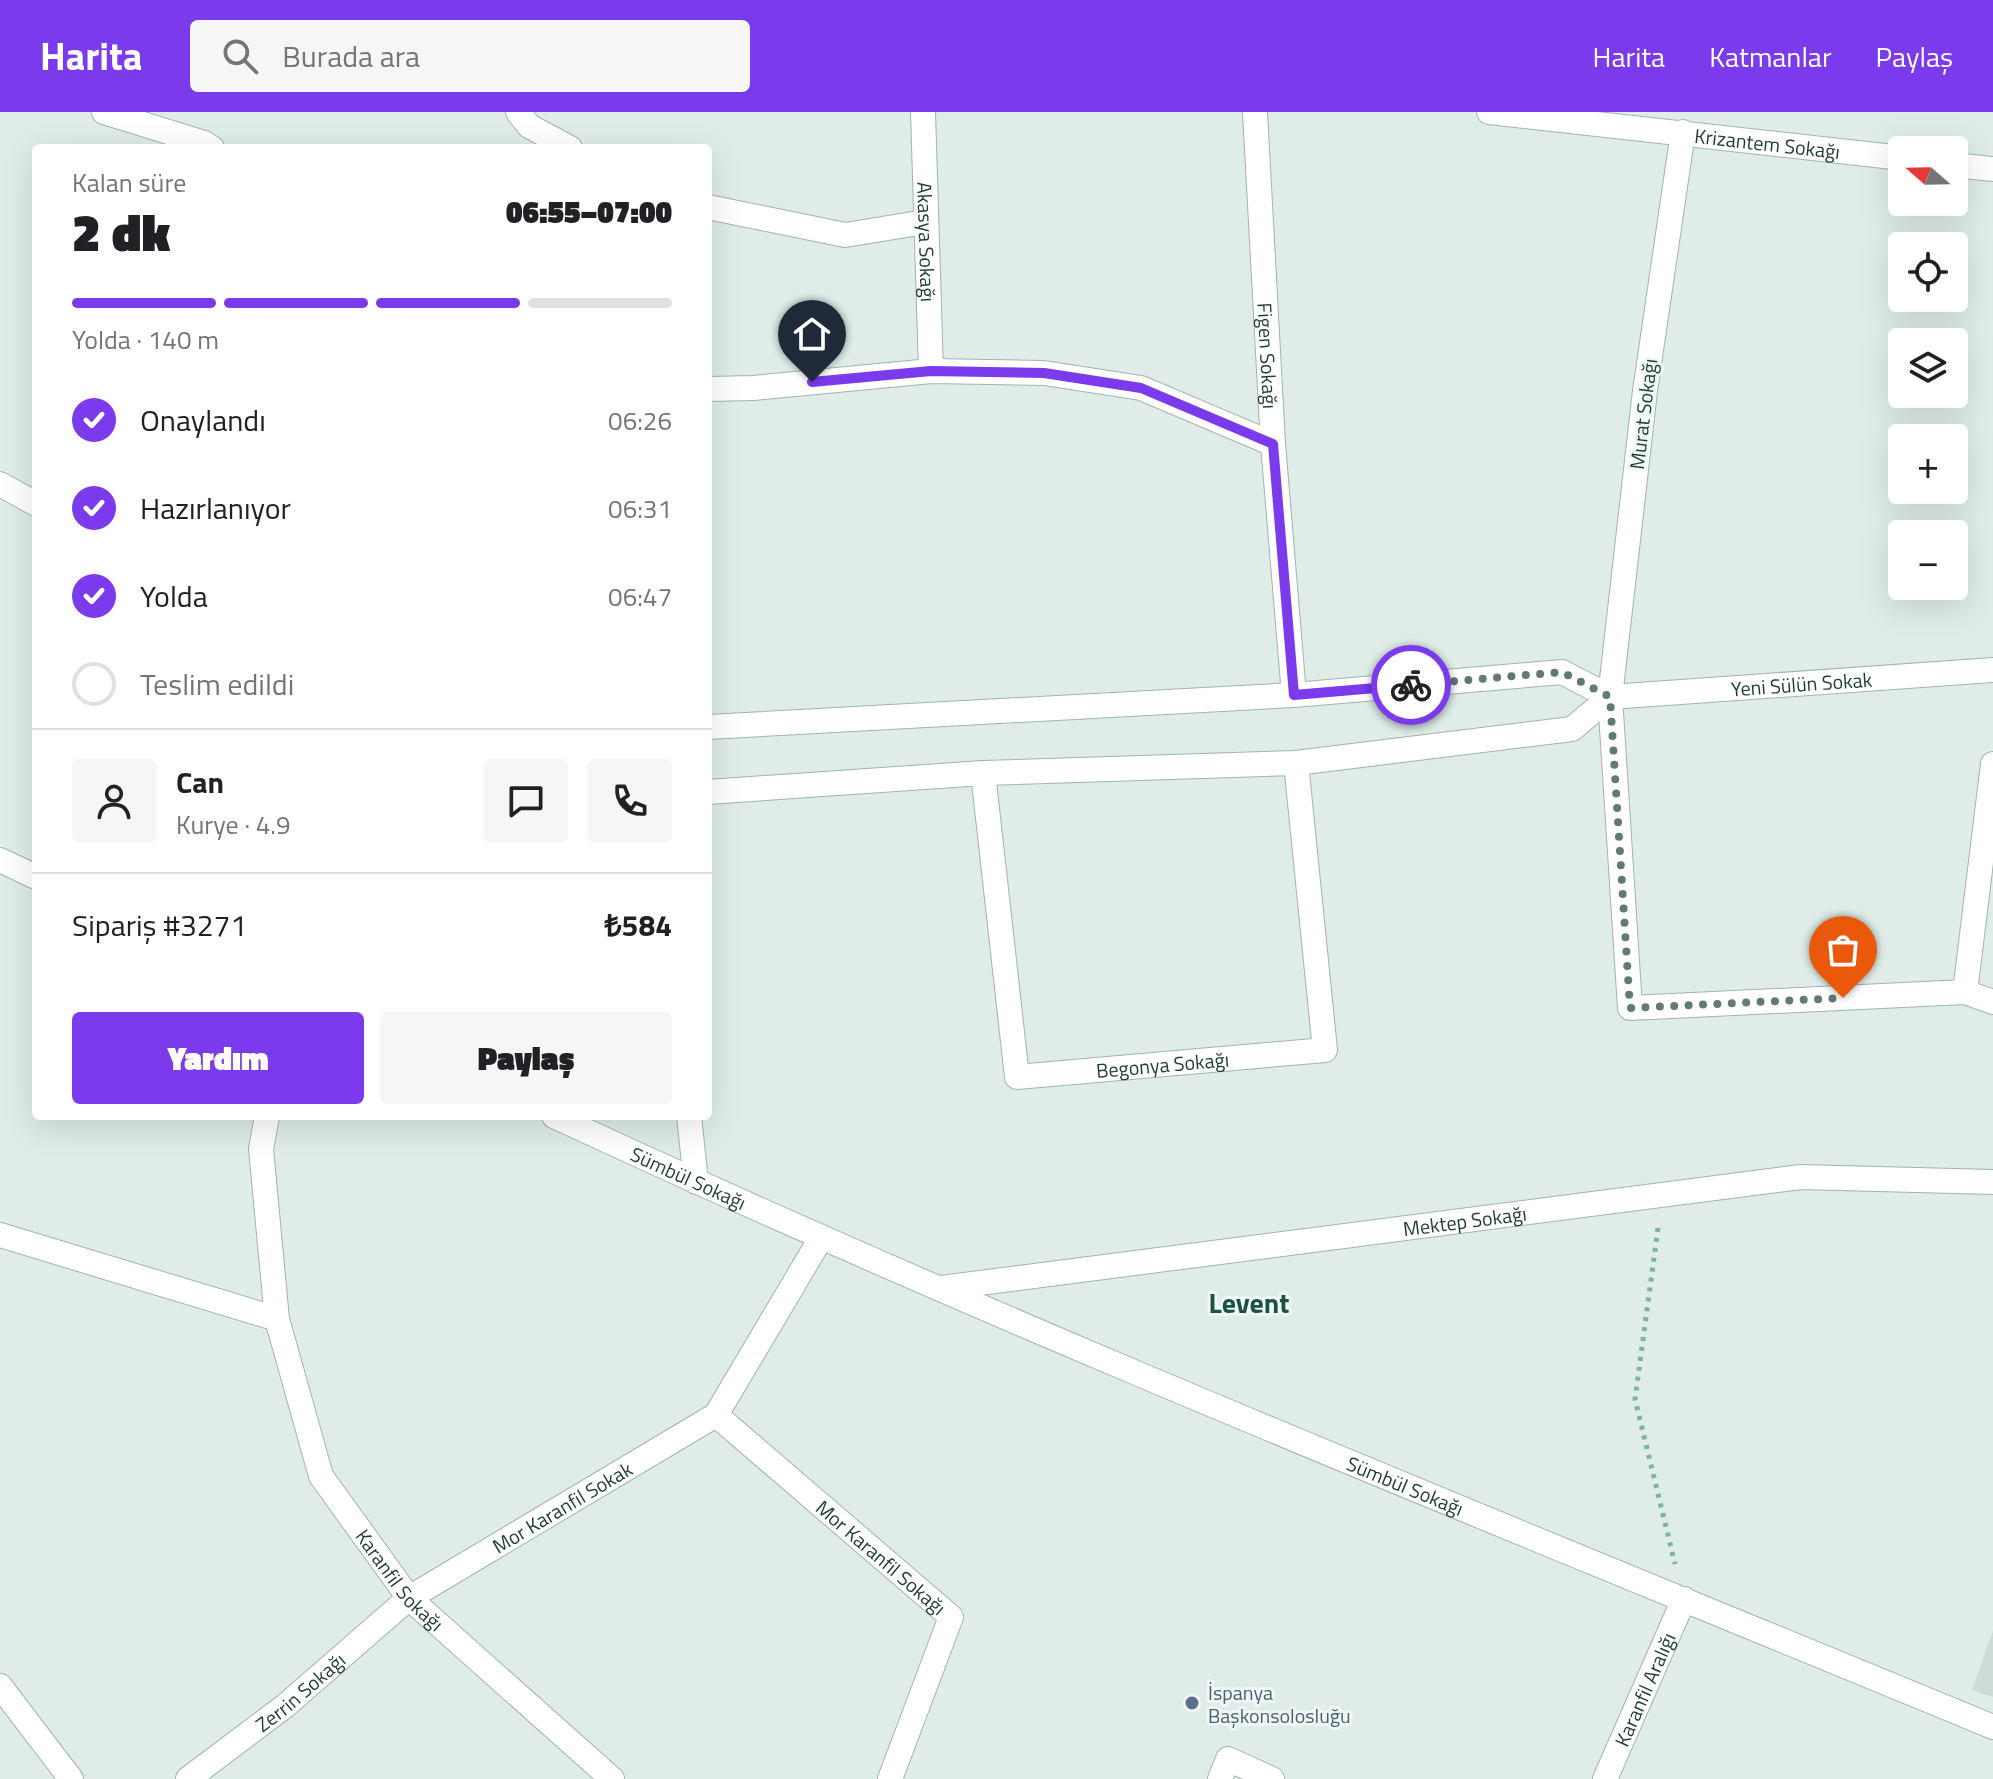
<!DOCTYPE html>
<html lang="tr">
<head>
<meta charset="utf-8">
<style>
  :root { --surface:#fff; --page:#f6f6f6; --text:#202124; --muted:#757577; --line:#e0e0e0; --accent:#7c3aed }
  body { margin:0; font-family:"Titillium Web",sans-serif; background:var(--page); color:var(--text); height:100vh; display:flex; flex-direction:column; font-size:30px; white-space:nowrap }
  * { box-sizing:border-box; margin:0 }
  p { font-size:26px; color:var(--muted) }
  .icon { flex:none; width:44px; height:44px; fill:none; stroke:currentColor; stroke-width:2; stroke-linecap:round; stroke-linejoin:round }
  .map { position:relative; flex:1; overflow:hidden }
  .side { position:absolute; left:32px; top:32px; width:680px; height:976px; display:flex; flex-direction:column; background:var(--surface); border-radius:8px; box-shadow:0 8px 32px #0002 }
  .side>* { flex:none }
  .needle { width:52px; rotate:290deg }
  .tools { position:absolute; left:1888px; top:24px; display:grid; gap:16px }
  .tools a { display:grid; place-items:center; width:80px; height:80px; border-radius:8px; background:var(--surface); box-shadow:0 8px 32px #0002; font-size:40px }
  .pin { position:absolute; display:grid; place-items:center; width:68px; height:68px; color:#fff; margin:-82px -34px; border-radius:50% 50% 50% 0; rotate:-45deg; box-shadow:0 0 8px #0007 }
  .pin .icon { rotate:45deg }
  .courier { position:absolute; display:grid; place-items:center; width:80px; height:80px; margin:-40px; border:6px solid #7c3aed; border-radius:50%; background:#fff; color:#222; box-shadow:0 2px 10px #0007 }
  .overview em { font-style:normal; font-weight:800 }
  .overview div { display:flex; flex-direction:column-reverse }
  .overview { display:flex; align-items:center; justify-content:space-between; height:136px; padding:0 40px }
  h1 { font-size:52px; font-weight:800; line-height:60px }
  .bar { display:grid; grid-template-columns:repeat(4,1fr); gap:12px 8px; align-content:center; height:96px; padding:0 40px }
  .bar i { height:10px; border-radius:6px; background:var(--line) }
  .bar .current { background:var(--accent) }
  .bar p { grid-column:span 4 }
  .line { display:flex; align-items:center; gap:20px; padding:0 40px; border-top:2px solid var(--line) }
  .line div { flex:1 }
  .round { display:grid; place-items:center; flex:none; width:84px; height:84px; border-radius:8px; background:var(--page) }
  ol { padding:0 40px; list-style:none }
  li { display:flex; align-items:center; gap:24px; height:88px }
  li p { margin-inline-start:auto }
  li .icon { padding:8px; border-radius:50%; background:var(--accent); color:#fff; stroke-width:4 }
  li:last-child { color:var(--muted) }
  li i { width:44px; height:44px; border:4px solid var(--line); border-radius:50% }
  .button { display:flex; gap:16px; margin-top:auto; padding:16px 40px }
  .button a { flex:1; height:92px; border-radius:8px; background:var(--accent); color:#fff; font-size:32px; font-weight:800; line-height:92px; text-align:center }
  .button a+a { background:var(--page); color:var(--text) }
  header { display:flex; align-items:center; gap:48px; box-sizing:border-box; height:112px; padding:0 40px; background:var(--accent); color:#fff }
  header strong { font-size:38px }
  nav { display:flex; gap:44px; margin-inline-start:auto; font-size:28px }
  .search { width:560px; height:72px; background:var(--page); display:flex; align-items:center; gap:20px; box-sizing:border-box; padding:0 28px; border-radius:8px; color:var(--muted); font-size:30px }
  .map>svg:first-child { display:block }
  .built { fill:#cddcd6 }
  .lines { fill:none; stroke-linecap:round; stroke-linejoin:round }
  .minor-casing { stroke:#a2b4af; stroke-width:26 }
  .path { stroke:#7db2a5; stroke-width:5; stroke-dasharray:4 6; stroke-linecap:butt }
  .minor { stroke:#fff; stroke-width:24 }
  .done { stroke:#627a75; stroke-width:8; stroke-dasharray:0 14.4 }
  .route { stroke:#7c3aed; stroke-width:10 }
  .service-dot { fill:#5c6f8a; stroke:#f0f8f5; stroke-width:3 }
  .labels { text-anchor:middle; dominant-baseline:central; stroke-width:6; stroke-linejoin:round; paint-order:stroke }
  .street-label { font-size:20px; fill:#1f3d37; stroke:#f0f8f5 }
  .service-label { font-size:20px; fill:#4e5e75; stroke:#f0f8f5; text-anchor:start }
  .district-label { font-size:28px; font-weight:bold; fill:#195147; stroke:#f0f8f5 }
</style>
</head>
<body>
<header>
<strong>Harita</strong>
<div class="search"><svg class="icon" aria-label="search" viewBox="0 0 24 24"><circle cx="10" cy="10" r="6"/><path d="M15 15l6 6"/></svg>Burada ara</div>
<nav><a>Harita</a><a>Katmanlar</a><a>Paylaş</a></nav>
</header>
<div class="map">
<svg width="1993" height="1667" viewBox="0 0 1993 1667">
  <rect width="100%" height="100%" fill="#dfece7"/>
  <!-- built -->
  <path class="built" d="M 1993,1519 L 1993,1585 L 1972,1578 Z"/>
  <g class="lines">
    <defs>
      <g id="minor">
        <path d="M 104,0 L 204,31 L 212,36"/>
        <path d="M 518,0 L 529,14 L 570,36"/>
        <path id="s1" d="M 923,0 L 931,259"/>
        <path id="s2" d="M 1255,0 L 1273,332 L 1294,583"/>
        <path id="s3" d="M 1489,0 L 1902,46"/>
        <path d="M 1683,20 L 1645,279 L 1610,585 L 1630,896 L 1965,880 L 1993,652"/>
        <path d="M 1954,53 L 1993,57"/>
        <path d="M 708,95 L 845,123 L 925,110"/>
        <path d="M 708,277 L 753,276 L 931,259 L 1044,261 L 1141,276 L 1273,332"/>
        <path d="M 0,372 L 36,392"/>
        <path id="s4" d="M 1610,585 L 1993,558"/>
        <path d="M 708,615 L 1294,583 L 1562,560 L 1610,585"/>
        <path id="s5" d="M 983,661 L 1017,965 L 1325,938 L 1296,651"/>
        <path d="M 708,680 L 983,661 L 1296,651 L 1572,617 L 1610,585"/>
        <path d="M 0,748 L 36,765"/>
        <path d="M 1965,880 L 1993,890"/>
        <path id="s6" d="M 267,1004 L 261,1037 L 277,1207 L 321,1364 L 409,1486 L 612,1667"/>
        <path id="s7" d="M 554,1004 C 1027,1224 1512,1416 1993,1615"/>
        <path d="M 689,1004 L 696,1070"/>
        <path d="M 0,1123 L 277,1207"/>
        <path id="s8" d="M 941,1176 L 1801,1065 L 1993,1070"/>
        <path id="s9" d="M 716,1303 L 951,1505 L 890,1667"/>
        <path d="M 0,1574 L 71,1667"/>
        <path id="s10" d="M 188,1667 L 285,1594 L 409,1486 L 716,1303 L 821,1126"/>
        <path d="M 1220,1667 L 1228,1647 L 1272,1667"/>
        <path id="s11" d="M 1605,1667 L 1684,1487"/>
      </g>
    </defs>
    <!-- minor casing -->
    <use href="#minor" class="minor-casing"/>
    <!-- path -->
    <path class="path" d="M 1658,1116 L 1635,1287 L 1675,1452"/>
    <!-- minor -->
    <use href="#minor" class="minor"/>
  </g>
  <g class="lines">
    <!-- done -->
    <path class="done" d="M 1411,573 L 1562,560 L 1610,585 L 1630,896 L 1843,886"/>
    <!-- route -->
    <path class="route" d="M 812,270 L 931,259 L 1044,261 L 1141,276 L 1273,332 L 1294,583 L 1411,573"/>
  </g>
  <!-- markers -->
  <circle class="service-dot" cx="1192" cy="1591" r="8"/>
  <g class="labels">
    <!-- street labels -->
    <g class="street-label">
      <text stroke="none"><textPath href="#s3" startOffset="280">Krizantem Sokağı</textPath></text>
      <text stroke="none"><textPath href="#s1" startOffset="130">Akasya Sokağı</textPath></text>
      <text stroke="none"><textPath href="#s2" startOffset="244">Figen Sokağı</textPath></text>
      <text transform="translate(1643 302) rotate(-83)">Murat Sokağı</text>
      <text stroke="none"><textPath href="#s4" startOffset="192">Yeni Sülün Sokak</textPath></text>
      <text stroke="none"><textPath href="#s5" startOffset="452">Begonya Sokağı</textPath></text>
      <text stroke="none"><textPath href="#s7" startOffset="148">Sümbül Sokağı</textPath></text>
      <text stroke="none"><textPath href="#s8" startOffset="528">Mektep Sokağı</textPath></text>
      <text stroke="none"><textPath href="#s7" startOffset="928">Sümbül Sokağı</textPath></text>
      <text stroke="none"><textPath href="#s10" startOffset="464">Mor Karanfil Sokak</textPath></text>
      <text stroke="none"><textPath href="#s9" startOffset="218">Mor Karanfil Sokağı</textPath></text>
      <text stroke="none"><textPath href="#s6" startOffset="498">Karanfil Sokağı</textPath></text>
      <text stroke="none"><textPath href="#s11" startOffset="98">Karanfil Aralığı</textPath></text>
      <text stroke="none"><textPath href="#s10" startOffset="142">Zerrin Sokağı</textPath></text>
    </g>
    <!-- service labels -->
    <g class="service-label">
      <text x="1208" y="1580">İspanya<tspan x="1208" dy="23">Başkonsolosluğu</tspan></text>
    </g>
    <!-- district labels -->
    <g class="district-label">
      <text x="1249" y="1190">Levent</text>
    </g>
  </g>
</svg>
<div class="tools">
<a><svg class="needle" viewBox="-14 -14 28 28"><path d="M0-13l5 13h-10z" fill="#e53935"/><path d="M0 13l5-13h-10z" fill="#757577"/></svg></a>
<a><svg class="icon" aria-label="locate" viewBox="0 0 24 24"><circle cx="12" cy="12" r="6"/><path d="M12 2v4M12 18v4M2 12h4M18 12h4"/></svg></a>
<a><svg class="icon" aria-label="layers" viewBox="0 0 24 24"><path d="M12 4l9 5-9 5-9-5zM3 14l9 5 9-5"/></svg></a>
<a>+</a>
<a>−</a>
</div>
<div class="pin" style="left:1843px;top:886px;background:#ea580c"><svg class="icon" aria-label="bag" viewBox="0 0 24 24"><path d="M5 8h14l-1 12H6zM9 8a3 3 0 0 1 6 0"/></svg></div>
<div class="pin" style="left:812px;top:270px;background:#1f2937"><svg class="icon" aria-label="home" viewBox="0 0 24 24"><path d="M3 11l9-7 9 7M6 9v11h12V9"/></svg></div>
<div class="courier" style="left:1411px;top:573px"><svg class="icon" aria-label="bike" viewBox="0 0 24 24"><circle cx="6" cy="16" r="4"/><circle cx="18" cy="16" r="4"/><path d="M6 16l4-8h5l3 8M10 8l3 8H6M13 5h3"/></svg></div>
<section class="side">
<div class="overview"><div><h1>2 dk</h1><p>Kalan süre</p></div><em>06:55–07:00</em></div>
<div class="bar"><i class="current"></i><i class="current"></i><i class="current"></i><i></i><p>Yolda · 140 m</p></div>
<ol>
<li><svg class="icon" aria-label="check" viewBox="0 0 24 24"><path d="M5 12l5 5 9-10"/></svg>Onaylandı<p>06:26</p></li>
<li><svg class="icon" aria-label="check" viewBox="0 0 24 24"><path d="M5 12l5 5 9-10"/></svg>Hazırlanıyor<p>06:31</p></li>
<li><svg class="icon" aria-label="check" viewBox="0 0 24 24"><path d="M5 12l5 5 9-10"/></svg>Yolda<p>06:47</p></li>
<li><i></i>Teslim edildi</li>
</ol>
<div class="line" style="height:144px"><a class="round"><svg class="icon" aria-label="person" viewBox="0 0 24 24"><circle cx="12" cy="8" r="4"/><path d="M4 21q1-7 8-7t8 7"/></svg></a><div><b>Can</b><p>Kurye · 4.9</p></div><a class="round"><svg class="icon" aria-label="chat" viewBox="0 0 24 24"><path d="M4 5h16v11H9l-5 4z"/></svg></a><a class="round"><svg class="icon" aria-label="phone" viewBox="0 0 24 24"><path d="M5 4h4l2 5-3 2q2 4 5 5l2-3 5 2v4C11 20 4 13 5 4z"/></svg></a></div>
<div class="line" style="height:104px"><div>Sipariş #3271</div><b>₺584</b></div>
<div class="button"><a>Yardım</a><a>Paylaş</a></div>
</section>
</div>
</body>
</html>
